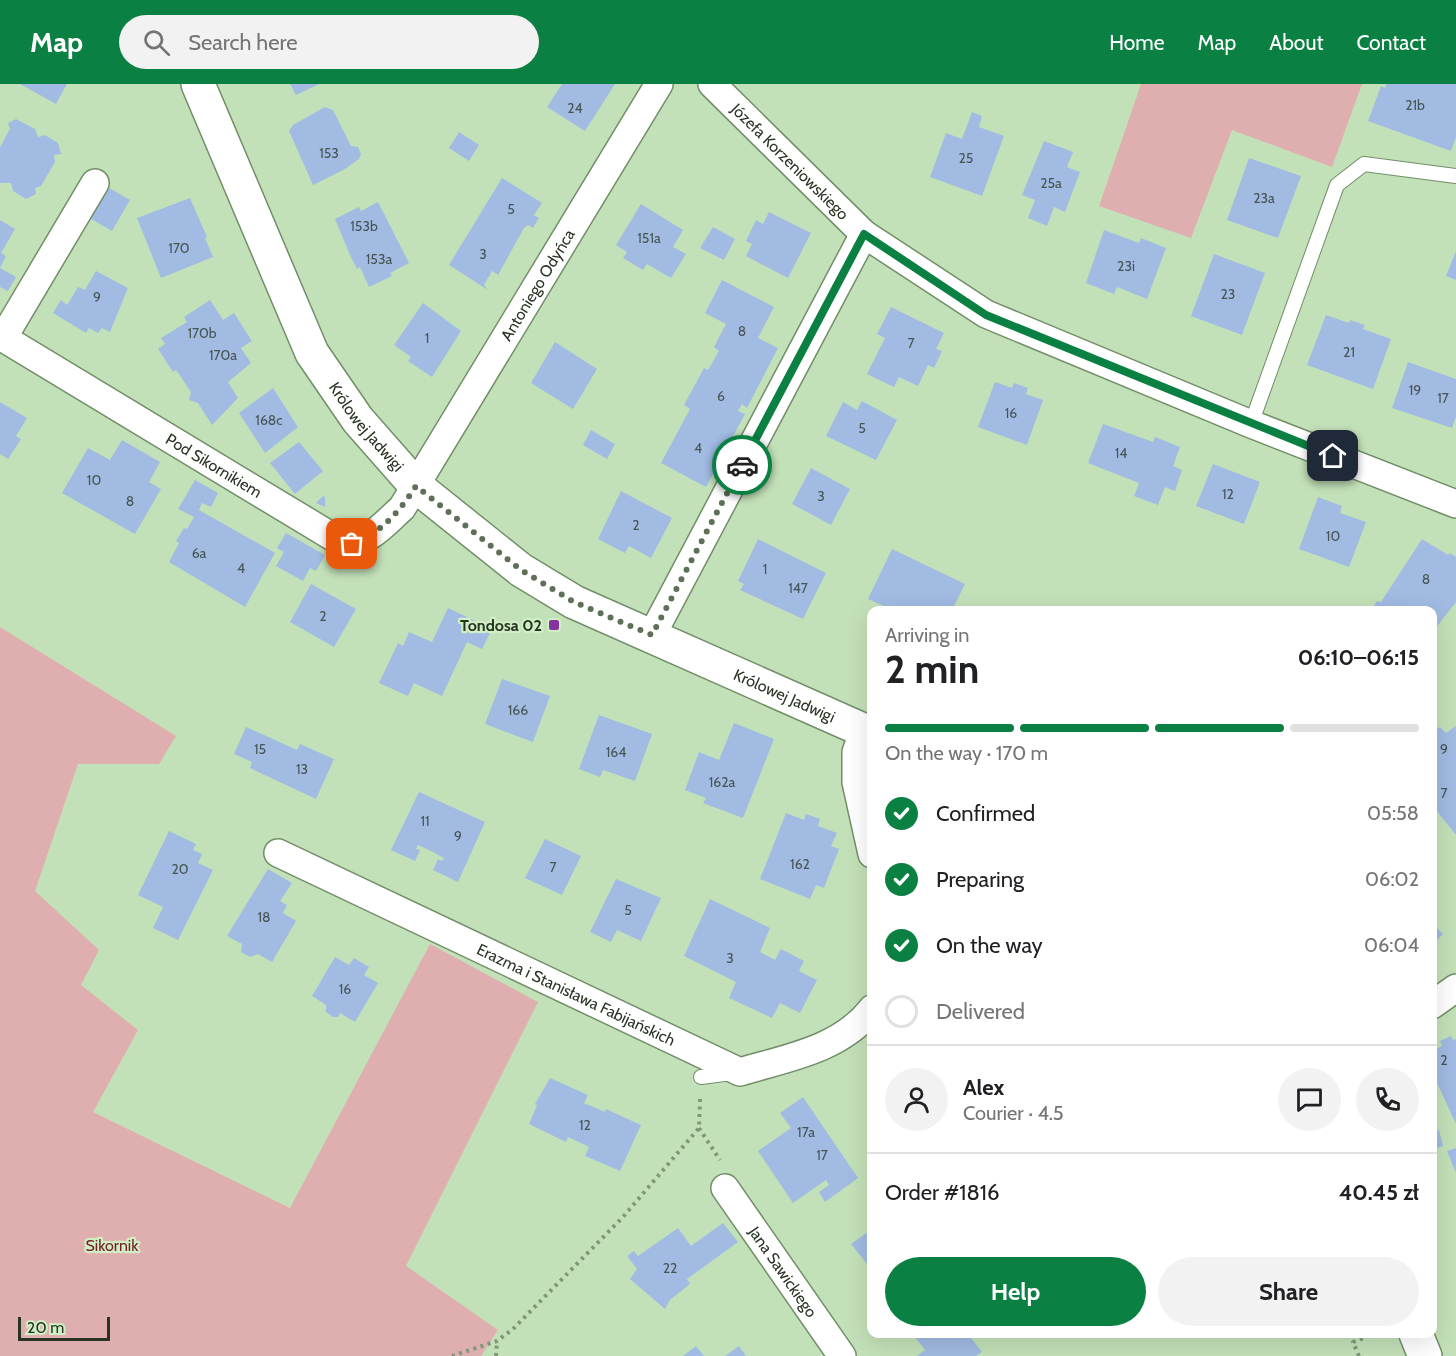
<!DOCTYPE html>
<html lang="en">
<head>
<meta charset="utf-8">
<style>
  :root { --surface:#fff; --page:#f2f2f2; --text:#202124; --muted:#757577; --line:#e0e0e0; --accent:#0b8043 }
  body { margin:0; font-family:Cabin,sans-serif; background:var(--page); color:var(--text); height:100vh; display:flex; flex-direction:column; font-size:22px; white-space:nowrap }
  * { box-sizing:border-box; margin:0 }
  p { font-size:20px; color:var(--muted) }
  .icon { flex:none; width:33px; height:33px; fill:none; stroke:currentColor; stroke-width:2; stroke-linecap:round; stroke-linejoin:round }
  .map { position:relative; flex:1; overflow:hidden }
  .side { position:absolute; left:867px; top:522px; width:570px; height:732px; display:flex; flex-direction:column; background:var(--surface); border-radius:12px; box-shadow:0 6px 24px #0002 }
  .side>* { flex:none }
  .scale { position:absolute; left:18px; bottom:15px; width:92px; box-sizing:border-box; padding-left:6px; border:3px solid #283424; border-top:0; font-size:16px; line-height:21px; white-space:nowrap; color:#283424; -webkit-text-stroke:4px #d0efc5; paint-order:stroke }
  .pin { position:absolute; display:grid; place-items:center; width:51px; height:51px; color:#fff; margin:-26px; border-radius:12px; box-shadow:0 3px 9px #0006 }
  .courier { position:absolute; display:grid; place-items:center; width:60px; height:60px; margin:-30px; border:4px solid #0b8043; border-radius:50%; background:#fff; color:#222; box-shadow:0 2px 8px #0007 }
  .summary em { font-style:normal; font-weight:800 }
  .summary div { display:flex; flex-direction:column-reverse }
  .summary { display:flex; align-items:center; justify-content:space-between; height:102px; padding:0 18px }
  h1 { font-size:39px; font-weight:800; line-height:45px }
  .bar { display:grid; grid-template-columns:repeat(4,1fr); gap:9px 6px; align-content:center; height:72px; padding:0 18px }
  .bar i { height:8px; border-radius:4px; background:var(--line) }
  .bar .on { background:var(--accent) }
  .bar p { grid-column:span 4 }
  .line { display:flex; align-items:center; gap:15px; padding:0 18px; border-top:2px solid var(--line) }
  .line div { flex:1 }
  .round { display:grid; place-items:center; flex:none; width:63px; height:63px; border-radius:32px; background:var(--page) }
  ol { padding:0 18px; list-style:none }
  li { display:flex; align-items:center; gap:18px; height:66px }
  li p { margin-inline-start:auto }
  li .icon { padding:6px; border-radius:50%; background:var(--accent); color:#fff; stroke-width:4 }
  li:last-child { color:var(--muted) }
  li i { width:33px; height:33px; border:3px solid var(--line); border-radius:50% }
  .primary-button { display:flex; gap:12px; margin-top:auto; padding:12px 18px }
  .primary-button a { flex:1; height:69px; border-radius:36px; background:var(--accent); color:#fff; font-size:24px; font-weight:800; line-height:69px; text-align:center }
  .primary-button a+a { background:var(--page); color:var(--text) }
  header { display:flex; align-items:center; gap:36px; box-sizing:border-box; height:84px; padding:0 30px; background:var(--accent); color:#fff }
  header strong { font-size:28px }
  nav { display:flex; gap:33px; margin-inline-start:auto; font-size:21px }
  .search { width:420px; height:54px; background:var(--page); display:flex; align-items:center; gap:15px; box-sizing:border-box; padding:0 21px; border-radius:33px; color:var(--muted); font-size:22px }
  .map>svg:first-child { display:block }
  .green { fill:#dfafaf }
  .building { fill:#a1bbe3 }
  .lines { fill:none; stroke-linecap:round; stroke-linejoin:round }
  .service-casing { stroke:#718e68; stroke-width:16 }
  .minor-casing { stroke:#718e68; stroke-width:30 }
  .tertiary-casing { stroke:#718e68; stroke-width:36 }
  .path { stroke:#809678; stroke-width:4; stroke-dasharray:3 4.5; stroke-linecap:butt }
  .service { stroke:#fff; stroke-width:14 }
  .minor { stroke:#fff; stroke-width:27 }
  .tertiary { stroke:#fff; stroke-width:33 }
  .done { stroke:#5e7158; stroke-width:6; stroke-dasharray:0 10.8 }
  .route { stroke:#0b8043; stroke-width:8 }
  .poi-dot { fill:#8732a0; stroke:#d0efc5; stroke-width:2 }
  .labels { text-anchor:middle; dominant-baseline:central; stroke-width:4.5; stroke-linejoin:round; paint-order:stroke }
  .number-label { font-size:14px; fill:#465654 }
  .street-label { font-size:16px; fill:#283424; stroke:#d0efc5 }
  .poi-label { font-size:16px; font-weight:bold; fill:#283424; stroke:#d0efc5; text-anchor:end }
  .park-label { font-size:16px; fill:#75202a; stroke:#d0efc5 }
</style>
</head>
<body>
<header>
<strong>Map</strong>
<div class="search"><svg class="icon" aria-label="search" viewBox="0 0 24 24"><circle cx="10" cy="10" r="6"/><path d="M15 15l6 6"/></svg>Search here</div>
<nav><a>Home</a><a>Map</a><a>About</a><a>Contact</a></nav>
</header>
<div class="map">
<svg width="1456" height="1272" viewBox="0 0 1456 1272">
  <rect width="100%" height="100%" fill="#c3e1b9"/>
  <!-- green -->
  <path class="green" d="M 1141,0 L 1362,0 L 1332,83 L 1232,46 L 1191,154 L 1099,122 Z
    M 0,543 L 176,652 L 159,680 L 78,680 L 35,807 L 99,866 L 81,901 L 138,946 L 93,1028 L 290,1124 L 430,860 L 538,918 L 406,1182 L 498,1246 L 481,1272 L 0,1272 Z"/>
  <!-- building -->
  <path class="building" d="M 20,0 L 67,0 L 56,20 Z
    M 290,0 L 319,0 L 296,11 Z
    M 562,0 L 615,0 L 585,47 L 547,23 Z
    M 1386,0 L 1456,0 L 1456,53 L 1451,67 L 1368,37 L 1381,2 L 1385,4 Z
    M 325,23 L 333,26 L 351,62 L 358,63 L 361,70 L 359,75 L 345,85 L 313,101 L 289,47 L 293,41 Z
    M 972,28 L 982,32 L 979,43 L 1004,52 L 982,112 L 930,93 L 946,49 L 962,55 Z
    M 16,35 L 35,45 L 38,53 L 45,51 L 58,59 L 61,70 L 54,71 L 55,78 L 41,102 L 35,104 L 36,110 L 26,115 L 13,107 L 11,99 L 0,99 L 0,63 L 10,45 L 8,39 Z
    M 459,48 L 479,61 L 469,77 L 449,64 Z
    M 1044,57 L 1073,68 L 1067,83 L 1080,88 L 1065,128 L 1054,123 L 1047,142 L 1028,134 L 1035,116 L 1022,111 Z
    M 1249,74 L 1301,92 L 1278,154 L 1227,136 Z
    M 502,94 L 542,119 L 534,131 L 539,134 L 533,144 L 528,141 L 524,144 L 498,191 L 492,187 L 484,201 L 488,206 L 449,181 Z
    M 104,101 L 130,116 L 112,147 L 86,132 Z
    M 190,114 L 207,153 L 205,154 L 213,173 L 161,194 L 137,134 Z
    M 378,118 L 409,179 L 390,189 L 392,192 L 369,203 L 360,183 L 357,185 L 350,171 L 335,135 L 359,123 L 361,127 Z
    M 641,120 L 683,146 L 673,163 L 686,170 L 671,194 L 647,180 L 643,186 L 623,174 L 627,168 L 616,161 Z
    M 769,128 L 811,149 L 788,194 L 746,172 L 752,160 L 746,157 L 756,136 L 763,140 Z
    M 0,136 L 15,145 L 1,169 L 6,172 L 0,184 Z
    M 713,143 L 735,155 L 724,176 L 700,164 Z
    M 1104,146 L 1139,159 L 1141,154 L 1166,164 L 1147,215 L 1117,203 L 1114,210 L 1086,199 Z
    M 1456,167 L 1456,196 L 1446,192 Z
    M 1214,170 L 1265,189 L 1242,251 L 1191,232 Z
    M 0,184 L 16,193 L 8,207 L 0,203 Z
    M 96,187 L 128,204 L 110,248 L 102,244 L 98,249 L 89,244 L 86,249 L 53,229 L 61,216 L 67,221 L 78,203 L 85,206 Z
    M 722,196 L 774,223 L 758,254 L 778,264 L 747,324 L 742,320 L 738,327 L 745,330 L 706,403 L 661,379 L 690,325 L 684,321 L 704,284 L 708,286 L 719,267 L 714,263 L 726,240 L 705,229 Z
    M 210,216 L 223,236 L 234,229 L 252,257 L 241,264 L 251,279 L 228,298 L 238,314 L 212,341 L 198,319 L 189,316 L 191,308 L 176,286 L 173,288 L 158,265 L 165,260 L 161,254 L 187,238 L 184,233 Z
    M 423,219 L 461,247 L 432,293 L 408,277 L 411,273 L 394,261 Z
    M 891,223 L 944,249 L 936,265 L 942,267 L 934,284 L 928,281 L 918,302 L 899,293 L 894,303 L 867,290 L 885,254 L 877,250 Z
    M 1326,231 L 1349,239 L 1350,236 L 1365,241 L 1363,245 L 1391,255 L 1373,305 L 1307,281 Z
    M 555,258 L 597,285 L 573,325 L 531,299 Z
    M 1408,278 L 1456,295 L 1456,333 L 1452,344 L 1392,324 Z
    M 995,298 L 1012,304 L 1014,299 L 1028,304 L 1026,310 L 1043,316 L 1027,361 L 978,343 Z
    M 273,304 L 298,343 L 265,369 L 239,329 Z
    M 862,317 L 897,336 L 876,376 L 826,352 L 843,318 L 857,326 Z
    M 0,318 L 27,334 L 16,352 L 21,355 L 8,375 L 0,370 Z
    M 1103,340 L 1153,358 L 1155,353 L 1180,363 L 1173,382 L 1182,386 L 1175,407 L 1165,403 L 1158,421 L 1134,412 L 1139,399 L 1088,379 Z
    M 591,346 L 615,360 L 607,375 L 583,361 Z
    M 122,356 L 160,378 L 149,398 L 161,405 L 135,450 L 62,409 L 88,364 L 110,376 Z
    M 299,358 L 323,387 L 295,410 L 270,379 Z
    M 1213,380 L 1260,398 L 1244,440 L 1196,422 Z
    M 811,384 L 850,405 L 831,441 L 792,420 Z
    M 195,396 L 218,409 L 211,423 L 202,419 L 199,426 L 275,469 L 245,523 L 169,478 L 179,459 L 176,457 L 184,444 L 187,445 L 194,433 L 178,425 Z
    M 621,407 L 672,434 L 651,474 L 629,462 L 625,469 L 598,455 Z
    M 323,412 L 325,413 L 325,423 L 316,419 Z
    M 1318,413 L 1342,422 L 1340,429 L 1366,438 L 1349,483 L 1299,465 Z
    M 286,449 L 325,471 L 316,487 L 310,484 L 303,497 L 276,482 L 284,468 L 277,464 Z
    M 758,455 L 826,489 L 803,535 L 740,506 L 744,500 L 738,497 Z
    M 1422,455 L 1448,471 L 1450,469 L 1456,473 L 1456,518 L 1434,546 L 1432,526 L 1371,526 L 1377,517 L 1381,518 Z
    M 892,465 L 965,500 L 952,526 L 893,526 L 868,515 Z
    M 311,500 L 356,525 L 334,563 L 290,538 Z
    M 448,524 L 492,545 L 482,565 L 467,558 L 442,612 L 414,599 L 408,612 L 379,599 L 398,559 L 403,562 L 409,548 L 432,558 Z
    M 502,595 L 550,612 L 533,658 L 485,640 Z
    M 599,631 L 652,650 L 635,697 L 603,686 L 600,693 L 579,685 Z
    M 734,639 L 774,655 L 743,734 L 703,719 L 706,714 L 685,706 L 699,668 L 719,676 Z
    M 1456,642 L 1456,751 L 1432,721 L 1432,648 L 1440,643 L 1446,649 Z
    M 246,643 L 297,666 L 300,660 L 334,675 L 316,715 L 250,684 L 252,678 L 234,670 Z
    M 419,708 L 485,738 L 458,798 L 433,786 L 438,775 L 442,777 L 444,774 L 431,767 L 418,761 L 416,765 L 420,766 L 415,777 L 391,766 Z
    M 786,729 L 804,736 L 806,730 L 820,735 L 818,742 L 837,749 L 831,762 L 839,765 L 824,804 L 816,801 L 810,815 L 760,795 Z
    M 169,747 L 196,760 L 193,766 L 202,770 L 198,779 L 213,786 L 178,856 L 153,844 L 163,823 L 138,811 Z
    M 545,755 L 581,772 L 562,811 L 525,794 Z
    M 268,785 L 292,799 L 280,817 L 287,821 L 283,829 L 296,837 L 272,878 L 258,870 L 250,873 L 241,868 L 242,860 L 227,852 Z
    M 616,795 L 661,814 L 641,857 L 617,846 L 611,858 L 590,848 Z
    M 710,815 L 770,844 L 760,868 L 775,876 L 781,865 L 804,877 L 799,887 L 817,896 L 800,929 L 780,919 L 772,934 L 729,914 L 736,898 L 684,872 Z
    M 1432,839 L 1443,850 L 1432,861 Z
    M 335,873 L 349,881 L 354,874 L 369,883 L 364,891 L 378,899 L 355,938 L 340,929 L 338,933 L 333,933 L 326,928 L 326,921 L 312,912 Z
    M 1451,952 L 1453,956 L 1456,955 L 1456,1040 L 1432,988 L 1432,967 L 1442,962 L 1440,957 Z
    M 550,994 L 588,1011 L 584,1019 L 605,1028 L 606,1025 L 641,1041 L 620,1087 L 585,1072 L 589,1063 L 568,1053 L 566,1058 L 529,1040 L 537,1021 L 535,1020 Z
    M 803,1013 L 858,1094 L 825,1118 L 819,1108 L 829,1101 L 826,1096 L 793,1119 L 758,1067 L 791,1044 L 780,1029 Z
    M 1439,1046 L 1443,1062 L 1432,1066 L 1432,1048 Z
    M 1456,1064 L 1456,1089 L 1447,1067 Z
    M 723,1139 L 738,1158 L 687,1195 L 690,1200 L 670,1216 L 665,1225 L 630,1195 L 637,1185 L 627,1172 L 634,1167 L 638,1172 L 678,1144 L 691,1162 Z
    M 872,1145 L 872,1186 L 851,1160 Z
    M 920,1250 L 968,1250 L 982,1268 L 976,1272 L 917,1272 L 925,1266 L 915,1253 Z
    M 696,1262 L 704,1272 L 683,1272 Z
    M 739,1262 L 746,1272 L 725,1272 Z"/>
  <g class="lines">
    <defs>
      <path id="service" d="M 1251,340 L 1337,101 L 1364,80 L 1456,92
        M 701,993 L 732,989"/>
      <g id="minor">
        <path id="s1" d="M 712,0 L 864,150 L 986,230 L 1251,340 L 1456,420"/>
        <path id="s2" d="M 0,252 L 341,458 C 367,462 384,440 402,424 L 659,0"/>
        <path d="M 3,254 L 95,99"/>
        <path d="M 652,551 L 864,150"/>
        <path d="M 864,646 L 856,668 L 856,698 L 872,770"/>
        <path id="s3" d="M 278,769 L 740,988 C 786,974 840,966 872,925"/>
        <path d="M 1432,921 L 1456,904"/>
        <path id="s4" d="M 725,1104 L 842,1272"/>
      </g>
      <g id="tertiary">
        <path id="s5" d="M 198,0 L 312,269 L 358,336 L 416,402 L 521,486 L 574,518 L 872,650"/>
        <path d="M 1416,1250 L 1425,1272"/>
      </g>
    </defs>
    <!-- service casing -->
    <use href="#service" class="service-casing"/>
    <!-- minor casing -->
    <use href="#minor" class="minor-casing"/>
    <!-- tertiary casing -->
    <use href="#tertiary" class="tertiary-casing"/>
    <!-- path -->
    <path class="path" d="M 699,1044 L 720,1076
      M 452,1272 L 497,1257 L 513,1245 L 623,1133 L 699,1044 L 700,1015
      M 496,1272 L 497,1257
      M 1359,1272 L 1353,1258 L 1374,1250"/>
    <!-- service -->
    <use href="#service" class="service"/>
    <!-- minor -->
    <use href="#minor" class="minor"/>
    <!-- tertiary -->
    <use href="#tertiary" class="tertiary"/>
  </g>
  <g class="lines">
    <!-- done -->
    <path class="done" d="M 352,460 C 380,450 400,427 416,402 L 521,486 L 574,518 L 652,551 L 742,381"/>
    <!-- route -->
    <path class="route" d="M 742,381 L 864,150 L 986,231 L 1333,372"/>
  </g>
  <!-- markers -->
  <rect class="poi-dot" x="548" y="535" width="12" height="12" rx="3"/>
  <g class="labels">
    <!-- number labels -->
    <g class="number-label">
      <text x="1415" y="21">21b</text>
      <text x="575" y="24">24</text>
      <text x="329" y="69">153</text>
      <text x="966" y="74">25</text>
      <text x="1051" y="99">25a</text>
      <text x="1264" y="114">23a</text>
      <text x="511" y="125">5</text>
      <text x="364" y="142">153b</text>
      <text x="649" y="154">151a</text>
      <text x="179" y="164">170</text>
      <text x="483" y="170">3</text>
      <text x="379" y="175">153a</text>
      <text x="1126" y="182">23i</text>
      <text x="1228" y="210">23</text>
      <text x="97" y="213">9</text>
      <text x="742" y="247">8</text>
      <text x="202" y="249">170b</text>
      <text x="427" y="254">1</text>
      <text x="911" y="259">7</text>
      <text x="1349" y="268">21</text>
      <text x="223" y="271">170a</text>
      <text x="1415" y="306">19</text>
      <text x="721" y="312">6</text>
      <text x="1443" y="314">17</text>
      <text x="1011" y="329">16</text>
      <text x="269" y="336">168c</text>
      <text x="862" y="344">5</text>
      <text x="698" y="364">4</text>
      <text x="1121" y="369">14</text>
      <text x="94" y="396">10</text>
      <text x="1228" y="410">12</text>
      <text x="821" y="412">3</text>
      <text x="130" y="417">8</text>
      <text x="636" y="441">2</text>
      <text x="1333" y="452">10</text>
      <text x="199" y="469">6a</text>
      <text x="241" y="484">4</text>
      <text x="765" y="485">1</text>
      <text x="1426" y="495">8</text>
      <text x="798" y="504">147</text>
      <text x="323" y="532">2</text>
      <text x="518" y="626">166</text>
      <text x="260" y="665">15</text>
      <text x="1444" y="665">9</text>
      <text x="616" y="668">164</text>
      <text x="302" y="685">13</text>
      <text x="722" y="698">162a</text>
      <text x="1444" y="709">7</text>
      <text x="425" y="737">11</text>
      <text x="458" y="752">9</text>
      <text x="800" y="780">162</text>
      <text x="553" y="783">7</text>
      <text x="180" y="785">20</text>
      <text x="628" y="826">5</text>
      <text x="264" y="833">18</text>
      <text x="730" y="874">3</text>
      <text x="345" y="905">16</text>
      <text x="1444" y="976">2</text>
      <text x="585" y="1041">12</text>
      <text x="806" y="1048">17a</text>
      <text x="822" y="1071">17</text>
      <text x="670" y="1184">22</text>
    </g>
    <!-- street labels -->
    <g class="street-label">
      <text stroke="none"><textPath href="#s1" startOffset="110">Józefa Korzeniowskiego</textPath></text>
      <text stroke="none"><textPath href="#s2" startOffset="732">Antoniego Odyńca</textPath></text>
      <text stroke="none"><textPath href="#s5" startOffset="384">Królowej Jadwigi</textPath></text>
      <text stroke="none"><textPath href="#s2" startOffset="250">Pod Sikornikiem</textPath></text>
      <text stroke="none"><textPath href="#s5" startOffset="888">Królowej Jadwigi</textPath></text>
      <text stroke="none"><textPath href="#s3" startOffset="330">Erazma i Stanisława Fabijańskich</textPath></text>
      <text stroke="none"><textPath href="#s4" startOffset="102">Jana Sawickiego</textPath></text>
    </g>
    <!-- poi labels -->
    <g class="poi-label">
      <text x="542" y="541">Tondosa 02</text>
    </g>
    <!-- park labels -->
    <g class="park-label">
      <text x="112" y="1161">Sikornik</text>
    </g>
  </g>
</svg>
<div class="scale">20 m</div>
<div class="pin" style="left:352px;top:460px;background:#ea580c"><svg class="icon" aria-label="bag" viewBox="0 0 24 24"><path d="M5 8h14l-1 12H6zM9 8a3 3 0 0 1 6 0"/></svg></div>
<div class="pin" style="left:1333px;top:372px;background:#1f2937"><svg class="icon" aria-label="home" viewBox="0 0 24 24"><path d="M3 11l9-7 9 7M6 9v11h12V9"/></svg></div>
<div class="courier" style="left:742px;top:381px"><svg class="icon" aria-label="car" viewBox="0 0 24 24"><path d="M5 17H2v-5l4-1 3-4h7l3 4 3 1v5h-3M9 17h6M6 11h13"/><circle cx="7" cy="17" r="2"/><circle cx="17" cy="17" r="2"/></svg></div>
<section class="side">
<div class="summary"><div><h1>2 min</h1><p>Arriving in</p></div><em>06:10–06:15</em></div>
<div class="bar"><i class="on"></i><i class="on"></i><i class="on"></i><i></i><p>On the way · 170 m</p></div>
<ol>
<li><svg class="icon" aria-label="check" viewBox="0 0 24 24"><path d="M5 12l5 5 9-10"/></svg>Confirmed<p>05:58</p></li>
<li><svg class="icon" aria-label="check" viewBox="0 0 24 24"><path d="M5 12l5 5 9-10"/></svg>Preparing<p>06:02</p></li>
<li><svg class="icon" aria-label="check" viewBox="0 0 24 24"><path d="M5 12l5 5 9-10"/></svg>On the way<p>06:04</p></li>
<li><i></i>Delivered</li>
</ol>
<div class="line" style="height:108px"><a class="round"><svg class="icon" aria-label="person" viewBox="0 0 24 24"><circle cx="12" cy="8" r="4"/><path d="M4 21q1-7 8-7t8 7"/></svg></a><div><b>Alex</b><p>Courier · 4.5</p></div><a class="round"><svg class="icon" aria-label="chat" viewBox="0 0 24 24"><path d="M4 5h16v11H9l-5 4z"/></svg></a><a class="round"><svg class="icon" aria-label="phone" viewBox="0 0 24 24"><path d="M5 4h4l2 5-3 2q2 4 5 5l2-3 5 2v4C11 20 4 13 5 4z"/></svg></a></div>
<div class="line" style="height:78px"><div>Order #1816</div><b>40.45 zł</b></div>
<div class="primary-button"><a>Help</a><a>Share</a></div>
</section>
</div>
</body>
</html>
